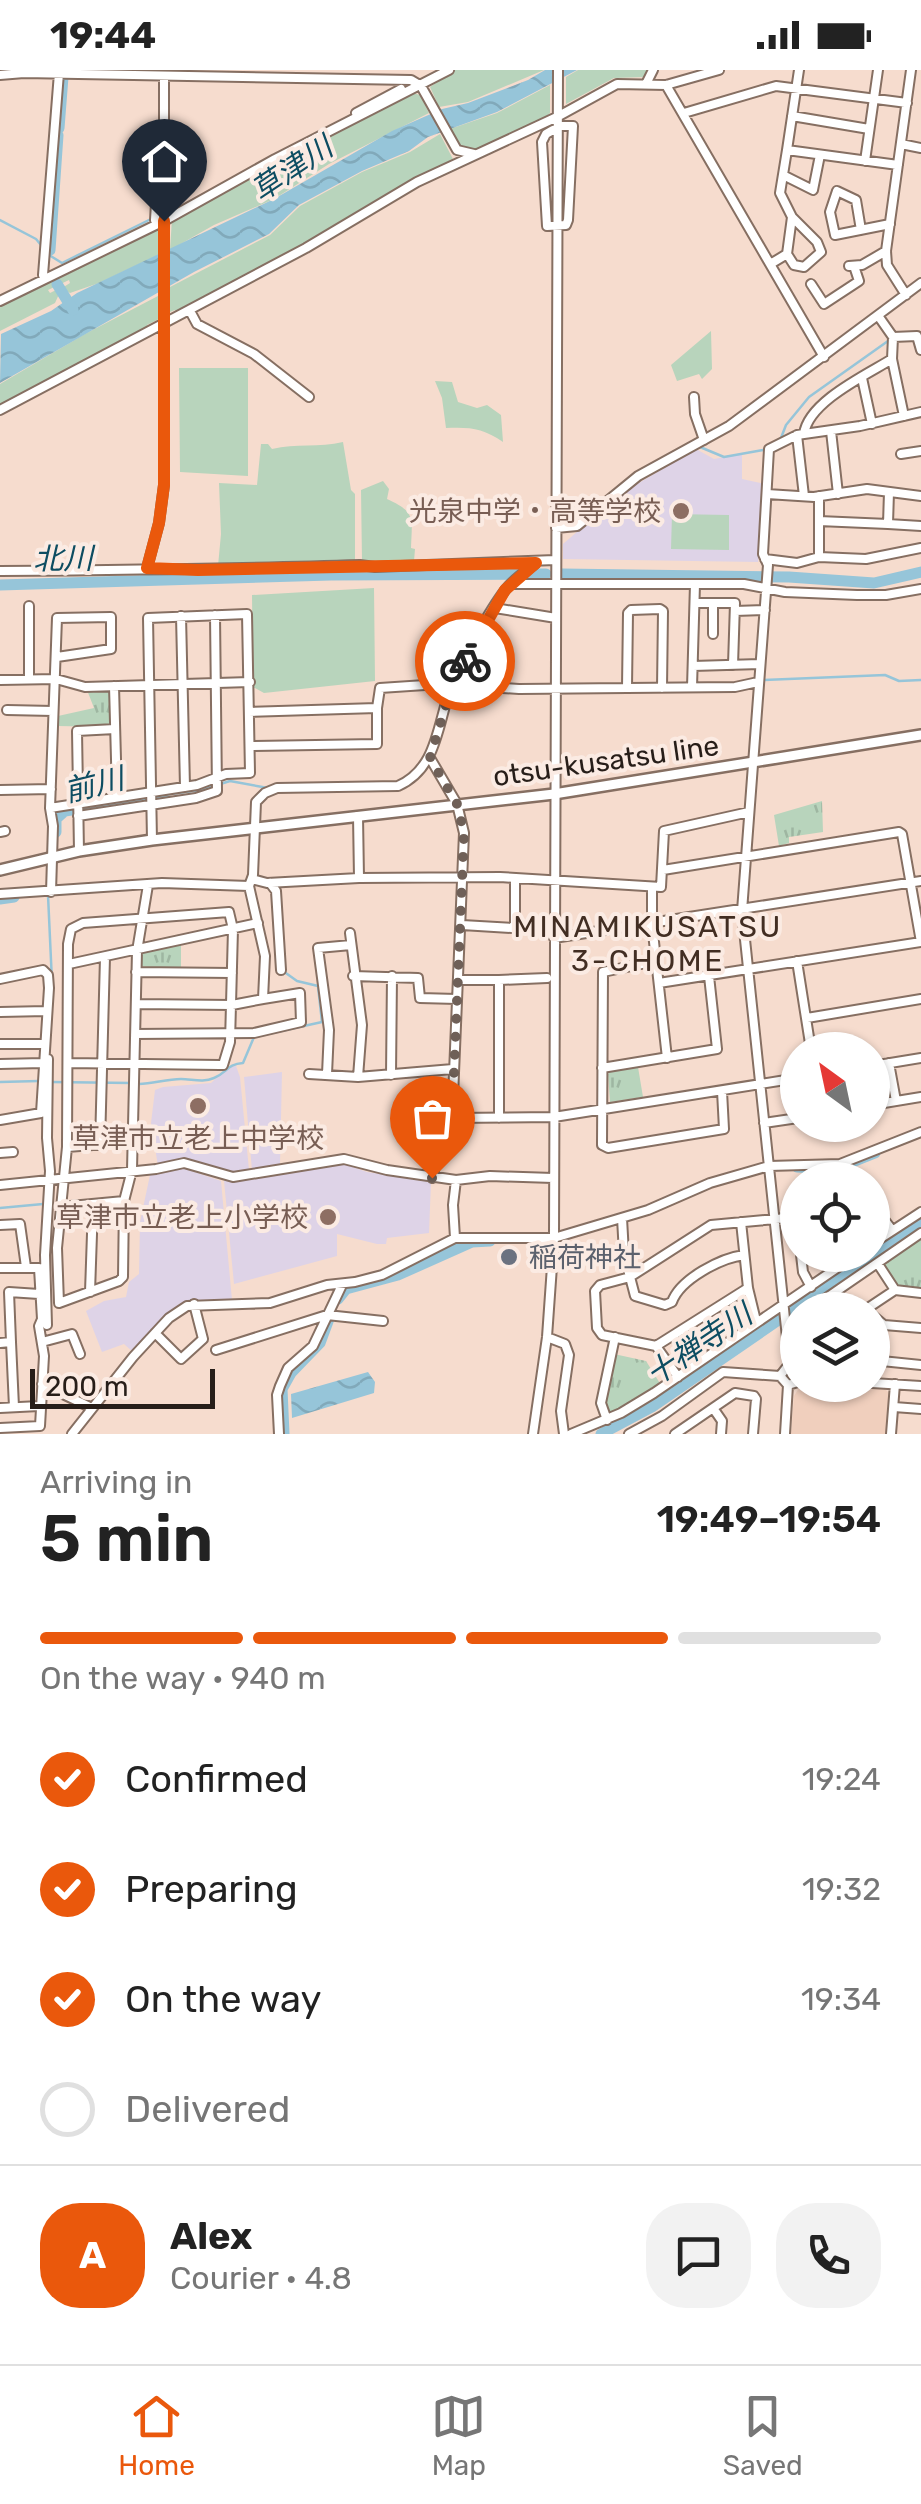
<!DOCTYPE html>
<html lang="en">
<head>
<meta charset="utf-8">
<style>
  :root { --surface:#fff; --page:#f2f2f2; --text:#222; --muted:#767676; --line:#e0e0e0; --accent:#ea580c }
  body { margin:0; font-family:Rubik,"Noto Sans JP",sans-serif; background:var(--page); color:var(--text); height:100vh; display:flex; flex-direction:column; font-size:38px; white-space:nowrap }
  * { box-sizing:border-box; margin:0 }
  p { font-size:32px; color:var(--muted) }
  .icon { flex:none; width:55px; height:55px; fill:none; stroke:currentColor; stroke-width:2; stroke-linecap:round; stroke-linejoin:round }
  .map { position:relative; height:1364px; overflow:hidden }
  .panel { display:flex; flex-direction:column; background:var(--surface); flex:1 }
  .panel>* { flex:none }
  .needle { width:65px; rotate:327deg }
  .fabs { position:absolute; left:780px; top:962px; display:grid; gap:20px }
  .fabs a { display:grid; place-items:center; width:110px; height:110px; border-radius:50%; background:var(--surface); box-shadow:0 2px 8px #0004; font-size:50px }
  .scale { position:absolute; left:30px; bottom:25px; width:185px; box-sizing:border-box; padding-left:10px; border:5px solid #271e19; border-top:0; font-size:28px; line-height:35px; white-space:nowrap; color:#271e19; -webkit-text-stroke:8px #fbebe3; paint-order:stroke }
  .pin { position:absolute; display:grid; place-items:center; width:85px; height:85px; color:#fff; margin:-102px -42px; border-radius:50% 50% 50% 0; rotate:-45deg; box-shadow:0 0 10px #0007 }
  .pin .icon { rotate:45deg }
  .courier { position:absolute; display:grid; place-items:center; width:100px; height:100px; margin:-50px; border:8px solid #ea580c; border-radius:50%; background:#fff; color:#222; box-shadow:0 2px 12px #0007 }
  .overview em { font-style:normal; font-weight:600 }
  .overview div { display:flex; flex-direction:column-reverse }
  .overview { display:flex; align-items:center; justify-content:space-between; height:170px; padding:0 40px }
  h1 { font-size:65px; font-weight:600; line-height:75px }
  .bar { display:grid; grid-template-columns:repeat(4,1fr); gap:15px 10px; align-content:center; height:120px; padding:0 40px }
  .bar i { height:12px; border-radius:8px; background:var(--line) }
  .bar .selected { background:var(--accent) }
  .bar p { grid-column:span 4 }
  .line { display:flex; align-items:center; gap:25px; padding:0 40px; border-top:2px solid var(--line) }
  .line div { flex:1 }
  .round { display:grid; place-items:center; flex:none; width:105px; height:105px; border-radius:40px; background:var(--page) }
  ol { padding:0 40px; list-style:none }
  li { display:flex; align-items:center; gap:30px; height:110px }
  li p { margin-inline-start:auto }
  li .icon { padding:10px; border-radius:50%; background:var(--accent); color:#fff; stroke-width:4 }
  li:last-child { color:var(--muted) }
  li i { width:55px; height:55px; border:5px solid var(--line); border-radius:50% }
  .status { display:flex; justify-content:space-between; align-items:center; height:70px; padding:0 50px; background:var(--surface); direction:ltr }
  .status svg { height:28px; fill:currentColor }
  .dock { display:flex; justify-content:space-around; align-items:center; height:140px; border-top:2px solid var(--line); background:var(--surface); font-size:28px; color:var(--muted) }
  .dock a { display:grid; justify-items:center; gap:5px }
  .dock .selected { color:var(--accent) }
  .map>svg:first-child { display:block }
  .built { fill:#f0cfbd }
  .education { fill:#ded3e7 }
  .grass { fill:#b8d4bc }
  .park { fill:url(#park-tufts) }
  .water { fill:url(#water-waves) }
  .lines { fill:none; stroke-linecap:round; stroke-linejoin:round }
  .stream { stroke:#96c5d9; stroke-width:2.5 }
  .river { stroke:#96c5d9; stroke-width:11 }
  .minor-casing { stroke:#866f62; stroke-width:12 }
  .major-casing { stroke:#866f62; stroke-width:14 }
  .minor { stroke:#fff; stroke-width:8 }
  .major { stroke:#fff; stroke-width:9 }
  .done { stroke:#6f6058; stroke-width:10; stroke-dasharray:0 18 }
  .route { stroke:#ea580c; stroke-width:12 }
  .education-dot { fill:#8d6e63; stroke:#fbebe3; stroke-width:4 }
  .worship-dot { fill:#6b7280; stroke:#fbebe3; stroke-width:4 }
  .labels { text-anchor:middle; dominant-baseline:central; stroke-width:8; stroke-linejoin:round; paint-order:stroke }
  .education-label { font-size:28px; fill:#785e54; stroke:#fbebe3; text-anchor:end }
  .street-label { font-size:28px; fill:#271e19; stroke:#fbebe3 }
  .worship-label { font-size:28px; fill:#5b616d; stroke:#fbebe3; text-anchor:start }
  .water-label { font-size:30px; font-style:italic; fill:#0d4d62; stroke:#fbebe3 }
  .neighbourhood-label { font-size:30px; letter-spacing:2.5px; fill:#422e23; stroke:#fbebe3 }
</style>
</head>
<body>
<div class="status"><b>19:44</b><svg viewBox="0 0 49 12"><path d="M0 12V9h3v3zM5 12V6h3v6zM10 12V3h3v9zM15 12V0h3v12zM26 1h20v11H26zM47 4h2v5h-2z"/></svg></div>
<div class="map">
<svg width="921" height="1364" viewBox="0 0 921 1364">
  <defs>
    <pattern id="park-tufts" width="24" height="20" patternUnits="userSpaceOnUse" patternTransform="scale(2.5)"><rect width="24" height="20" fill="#b8d4bc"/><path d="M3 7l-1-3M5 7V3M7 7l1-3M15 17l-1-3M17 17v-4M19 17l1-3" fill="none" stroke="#9eb6a1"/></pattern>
    <pattern id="water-waves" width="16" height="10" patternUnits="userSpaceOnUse" patternTransform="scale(2.5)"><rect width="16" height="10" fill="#96c5d9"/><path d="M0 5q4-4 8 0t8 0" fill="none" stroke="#81a9ba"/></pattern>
  </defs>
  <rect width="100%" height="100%" fill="#f6dcce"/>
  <!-- built -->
  <path class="built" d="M 801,1315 L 885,1319 L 889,1323 L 886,1364 L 791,1364 L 794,1326 Z"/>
  <!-- education -->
  <path class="education" d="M 696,379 L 714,389 L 742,384 L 742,409 L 765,414 L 758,492 L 563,489 L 563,474 L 622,423 Z
    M 236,996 L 240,1007 L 249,1100 L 223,1104 L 183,1090 L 158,1096 L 151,1053 L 155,1020 L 163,1017 L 211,1013 L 229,997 Z
    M 282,1002 L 280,1094 L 252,1101 L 244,1007 Z
    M 344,1094 L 367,1102 L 431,1112 L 429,1163 L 387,1168 L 386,1174 L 377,1174 L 337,1164 L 337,1186 L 234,1214 L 224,1111 Z
    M 173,1099 L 186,1099 L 221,1111 L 232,1230 L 187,1232 L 170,1243 L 133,1282 L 124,1274 L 102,1282 L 86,1241 L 104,1231 L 126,1227 L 129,1212 L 139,1204 L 140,1152 L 150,1105 Z"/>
  <!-- grass -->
  <path class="grass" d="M 455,0 L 544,0 L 468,32 L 439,37 L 430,17 Z
    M 578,0 L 650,0 L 647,7 L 614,8 L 566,34 L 566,7 Z
    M 550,15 L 550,43 L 545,48 C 527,57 482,86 463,78 C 457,75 453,65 450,59 L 497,43 Z
    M 413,23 L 420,25 L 429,43 L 329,94 L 274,129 L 214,155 L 170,180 L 172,149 L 340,58 Z
    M 440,64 L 454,91 L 177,244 L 175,240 L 170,242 L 170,217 L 270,165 L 300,136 L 362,102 L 410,82 Z
    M 154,158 L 158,158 L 158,185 L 99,213 L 70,223 L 62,218 L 70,213 L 69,210 L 48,220 L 50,223 L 58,219 L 60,222 L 55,233 L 0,261 L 0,233 Z
    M 158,226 L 159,249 L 147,255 L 149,259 L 0,338 L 0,314 L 85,264 Z
    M 711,261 L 712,299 L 702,309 L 699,304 L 677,311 L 671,295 Z
    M 179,298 L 248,298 L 248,406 L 180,402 Z
    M 435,311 L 452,312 L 458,332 L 477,338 L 487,335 L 501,345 L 503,372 C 483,358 470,357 446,358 L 442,328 Z
    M 343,372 L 351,420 L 355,424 L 355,492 L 218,496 L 221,464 L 219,413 L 257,415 L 261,374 L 268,374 L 272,379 C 296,373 319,378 343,372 Z
    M 383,411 L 389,419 L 387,429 C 416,442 412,448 411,478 L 415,479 L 414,491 L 362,491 L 361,420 Z
    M 672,444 L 729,445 L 729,480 L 671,479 Z
    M 374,518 L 375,611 L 264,623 L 253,617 L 252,525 Z"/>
  <!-- park -->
  <path class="park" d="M 108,619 L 111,621 L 112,654 L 109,657 L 57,656 L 58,646 L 94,638 L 87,620 Z
    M 822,731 L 823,762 L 789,767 L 789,773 L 779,776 L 774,745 Z
    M 181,873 L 181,900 L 139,896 L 140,884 L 144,881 Z
    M 638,997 L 643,1027 L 610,1032 L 608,1004 L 611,1001 Z
    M 921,1167 L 921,1221 L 901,1219 L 884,1198 L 885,1192 Z
    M 614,1284 L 646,1291 L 661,1315 L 612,1344 L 607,1342 L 604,1331 Z"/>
  <!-- water -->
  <path class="water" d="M 545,0 L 577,0 L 497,42 L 428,67 L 409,81 L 362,101 L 299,135 L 269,164 L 194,202 L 0,313 L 1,264 L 51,241 L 77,223 L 274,129 L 392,61 L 442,39 L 468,33 L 528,10 Z
    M 368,1302 L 375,1312 L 374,1323 L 292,1348 L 291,1324 Z"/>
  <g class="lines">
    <!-- stream -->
    <path class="stream" d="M 165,142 L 170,139 L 168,98
      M 0,150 L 36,169 L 41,175
      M 49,185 L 62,193 L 153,148
      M 700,377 L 724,387 L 763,380 L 781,368 L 786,355 L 809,327 L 888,271
      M 764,610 L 885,605 L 899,611 L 921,610
      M 286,714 L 343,713
      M 163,725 L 201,720 L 230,711 L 268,718
      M 151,810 L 213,811
      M 226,812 L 247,811
      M 48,825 L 52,912
      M 49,971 L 51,940
      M 0,1012 L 39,1011
      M 51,1012 L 131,1013
      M 139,1014 C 153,1014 166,1009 181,1009 C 192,1009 203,1013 214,1008 C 227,1003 227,994 243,993 L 254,967 L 322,952 L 318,916 L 297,911 L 283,901
      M 0,1138 L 43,1134"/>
    <!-- river -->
    <path class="river" d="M 59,58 L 63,7
      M 50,180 L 58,65
      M 57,214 L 73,240
      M 562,504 L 789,507 L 874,513 L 921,502
      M 0,515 L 331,505 L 546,504
      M 56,762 L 56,749 L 65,741 L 163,725
      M 0,829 L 14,827
      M 797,1097 L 835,1099 L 875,1083
      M 338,1229 L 346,1219 L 398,1205 L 472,1172 L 490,1171
      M 284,1364 L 282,1319 L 291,1303 L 320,1273 L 330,1246
      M 601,1364 L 652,1337 L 921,1152"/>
    <defs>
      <path id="minor" d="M 799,0 L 787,80 L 898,95
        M 0,5 L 24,3 L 411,10 L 421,16 L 457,80 L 474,84
        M 646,14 L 653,0
        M 666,15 L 824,287
        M 356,43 L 401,19
        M 684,43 L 776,16 L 907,33
        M 792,46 L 869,59
        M 553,60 L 546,64 L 542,72 L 547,156 L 566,155 L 568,150 L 573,56 L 562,56
        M 901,74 L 921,78
        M 865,91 L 878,0
        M 783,105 L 813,120 L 820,85
        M 155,150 L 158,99 L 162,91
        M 861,160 L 856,130 L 837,121 L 830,142 L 835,165 L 890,154
        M 787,184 L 794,195 L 804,197 L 821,182 L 817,172 L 792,147
        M 772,193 L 787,184 L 792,147 L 780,123 L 787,80
        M 849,196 L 862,195 L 886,181
        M 43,205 L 59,3
        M 811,214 L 824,234 L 859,211 L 854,196
        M 906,225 L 887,195 L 886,181 L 911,0
        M 0,231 L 164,151 L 275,89 L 449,0
        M 190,241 L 197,254 L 254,284 L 309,327
        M 879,247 L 893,267 L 892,289 L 904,346
        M 893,267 L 917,266 L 921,280
        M 862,308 L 872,354
        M 694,327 L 695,344 L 704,370
        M 0,340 L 306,178 L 417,112 L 557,47 L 617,14 L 666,15 L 719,0
        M 831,361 L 838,424
        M 804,364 C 808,332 866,305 892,289
        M 797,365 L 804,426
        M 901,384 L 921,381
        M 889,422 L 888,454 L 921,456
        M 767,424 L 814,427 L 867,419 L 921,426
        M 819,426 L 819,487
        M 819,451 L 888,454
        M 556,458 L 577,456 L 638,406 L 729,356 L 921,213
        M 765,489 L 797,493 L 819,487 L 866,489 L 921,478
        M 147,498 L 159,453 L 164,415 L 164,7
        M 0,501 C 121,500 240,499 360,495 L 375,497 L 555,490
        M 512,514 L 744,514 L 785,522 L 857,525 L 886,525 L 921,519
        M 695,533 L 735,533 L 733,595
        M 713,534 L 713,564
        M 495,538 L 556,548
        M 735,541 L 765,540
        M 181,546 L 185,717
        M 693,596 L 760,594
        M 29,608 L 29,536
        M 0,610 L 56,609 L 85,617 L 250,612
        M 114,616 L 117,726
        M 627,617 L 628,543 L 631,540 L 660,539 L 663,541 L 662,618
        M 692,617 L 695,514
        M 377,638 L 380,618 L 440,614 L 519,619 L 735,617 L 758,612
        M 7,640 L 53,641
        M 249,642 L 377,638 L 377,674 L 251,676
        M 430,688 L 457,734 L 464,763 L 453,1027 L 432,1108
        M 0,720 L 51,719
        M 50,738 L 197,715 L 226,704 L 250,703 L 247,544 L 148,548 L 152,770
        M 78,746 L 196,728 L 217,721 L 215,545
        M 358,746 L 359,808
        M 0,762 L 5,761
        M 79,781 L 77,661 L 115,659
        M 252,809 L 267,813 L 359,808 L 500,807 L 661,817 L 664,761 L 749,742
        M 270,813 L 276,821 L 281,900
        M 652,817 L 652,854 L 667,988
        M 51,822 L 53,756 L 50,738 L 57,548 L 111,547 L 111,579 L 57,587
        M 0,824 L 162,813 L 249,816
        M 462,855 L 512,858 L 515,854 L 515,808
        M 350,863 L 362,955 L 358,1007
        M 554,868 L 921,811
        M 656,891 L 603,902 L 602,1075 L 608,1078 L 724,1059 L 722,1021
        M 797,891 L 811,980
        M 69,894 L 258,853
        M 136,902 L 232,903
        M 353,906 L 418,908 L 420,928 L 457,929
        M 0,909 L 43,900 L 48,905 L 49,918 L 41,1043 L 0,1050
        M 458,910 L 499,910 L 499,1048
        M 499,910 L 547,908
        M 659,913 L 921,872 L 902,764 L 899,762 L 663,800
        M 136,934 L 232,935 L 263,929 L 265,886 L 249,816 L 253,805 L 256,732 L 265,723 L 277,718 L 398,716 C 439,698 437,651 452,615 C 464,588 488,542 506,519 C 514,509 526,501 536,493
        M 0,942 L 46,941
        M 807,948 L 921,929
        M 135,964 L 254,963 L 301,952 L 300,923 L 263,929
        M 0,974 L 44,974
        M 68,993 C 119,994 169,994 220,995 L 223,995 L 230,972 L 233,859 L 229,842 L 83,853 L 71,859 L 68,874 L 67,1077 L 57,1178 L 59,1233 L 119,1211 L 123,1207 L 124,1131 L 132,1100 L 137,881 L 148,815
        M 889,993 L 896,1031
        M 0,994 L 43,993
        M 872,996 L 921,988
        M 602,998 L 717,979 L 709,906
        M 309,1004 L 358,1007 L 453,999
        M 327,1004 L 329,960 L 318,878 L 351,875
        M 391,1005 L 392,906
        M 872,1035 L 921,1027
        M 450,1048 L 554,1047 L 798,1008
        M 764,1053 L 798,1048
        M 100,1075 L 105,887
        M 67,1077 L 132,1072
        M 0,1083 L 13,1082
        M 0,1115 L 156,1099 L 184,1093 L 233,1107 L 344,1089 L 387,1100 L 456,1110 L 490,1106 L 553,1108
        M 60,1137 L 124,1131
        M 622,1148 L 624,1184 L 635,1226 L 665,1235 L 672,1232 C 680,1209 721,1188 744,1185
        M 872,1150 L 883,1148 L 892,1160
        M 741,1152 L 748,1218 L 756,1251
        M 0,1155 L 20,1154 L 26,1197
        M 455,1168 L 453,1135 L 456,1110
        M 872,1174 L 921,1142
        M 801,1185 L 803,1202 L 811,1217
        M 878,1194 L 895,1220 L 921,1223
        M 0,1198 L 39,1198 L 42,1249 L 39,1256 L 44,1286 L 40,1356 L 0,1358
        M 90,1222 L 93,1135
        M 809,1240 L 921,1163
        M 865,1240 L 895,1220
        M 872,1245 L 884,1255 L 921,1258
        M 47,1255 L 45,1185 L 50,1101 L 47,1068 L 48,989
        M 155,1263 L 181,1289 L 203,1269 L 194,1234
        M 547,1267 L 565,1274 L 569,1285 L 561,1341 L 564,1364
        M 11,1272 L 14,1337
        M 42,1272 L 72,1264 L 80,1284
        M 0,1273 L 11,1272 L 9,1222 L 39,1224
        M 656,1276 L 748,1218
        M 216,1280 L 327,1245 L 383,1251
        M 872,1290 L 921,1295
        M 790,1296 L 742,841 L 768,495 L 763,484 L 769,379 L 797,365 L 860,356 L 921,342
        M 798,1300 L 787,1297 L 780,1306 L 788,1315 L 798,1312
        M 678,1307 L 656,1276 L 602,1265 L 597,1258 L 595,1221 L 600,1215 L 630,1207 L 711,1155 L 798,1147
        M 872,1313 L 921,1316
        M 42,1314 L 92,1338
        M 894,1337 L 921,1339
        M 0,1338 L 39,1336
        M 713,1338 L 722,1351 L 721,1364
        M 607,1350 L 601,1333 L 615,1267
        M 72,1364 L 133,1287 L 169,1248 L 187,1236 L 270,1233 L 327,1215 L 355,1212 L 382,1205 L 455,1168 L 554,1168 L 648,1140 L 710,1113 L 769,1096 L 840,1094 L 921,1062
        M 279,1364 L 277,1325 L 280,1316 L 288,1298 L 313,1276 L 342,1215
        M 533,1364 L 547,1267 L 554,1168 L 558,0
        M 571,1364 L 621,1343 L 654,1323 L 856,1185
        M 629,1364 L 662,1346 L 723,1302 L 780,1306
        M 675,1364 L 735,1323 L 754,1326 L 756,1329 L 753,1364
        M 785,1364 L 788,1315
        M 891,1364 L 895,1314"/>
      <path id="major" d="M 0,800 L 79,781 L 152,770 L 554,724 L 921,665"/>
    </defs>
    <!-- minor casing -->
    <use href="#minor" class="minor-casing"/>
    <!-- major casing -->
    <use href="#major" class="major-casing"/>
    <!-- minor -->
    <use href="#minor" class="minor"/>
    <!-- major -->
    <use href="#major" class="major"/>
  </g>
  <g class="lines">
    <!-- done -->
    <path class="done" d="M 432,1108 L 453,1027 L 464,763 L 457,734 L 430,688 L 452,615 L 465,591"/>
    <!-- route -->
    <path class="route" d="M 164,151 L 164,415 L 159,453 L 147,498 L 198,500 L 536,493 L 505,520 L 465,591"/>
  </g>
  <!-- markers -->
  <g class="education-dot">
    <circle cx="681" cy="441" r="10"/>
    <circle cx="198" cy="1036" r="10"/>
    <circle cx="328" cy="1147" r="10"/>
  </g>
  <circle class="worship-dot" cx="509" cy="1187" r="10"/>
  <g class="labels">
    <!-- education labels -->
    <g class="education-label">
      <text x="661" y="441">光泉中学・高等学校</text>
      <text x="198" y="1068" text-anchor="middle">草津市立老上中学校</text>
      <text x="308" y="1147">草津市立老上小学校</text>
    </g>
    <!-- street labels -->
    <g class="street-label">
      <text transform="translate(606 691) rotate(-8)">otsu-kusatsu line</text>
    </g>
    <!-- worship labels -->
    <g class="worship-label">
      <text x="529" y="1187">稲荷神社</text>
    </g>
    <!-- water labels -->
    <g class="water-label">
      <text transform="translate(292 99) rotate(-34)">草津川</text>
      <text transform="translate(63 489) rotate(-1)">北川</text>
      <text transform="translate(94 715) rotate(-14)">前川</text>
      <text transform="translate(699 1275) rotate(-34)">十禅寺川</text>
    </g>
    <!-- neighbourhood labels -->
    <g class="neighbourhood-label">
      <text x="648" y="857">MINAMIKUSATSU<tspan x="648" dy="34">3-CHOME</tspan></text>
    </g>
  </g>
</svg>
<div class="fabs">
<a><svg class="needle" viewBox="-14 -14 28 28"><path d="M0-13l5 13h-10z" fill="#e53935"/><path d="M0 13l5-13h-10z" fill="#767676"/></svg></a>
<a><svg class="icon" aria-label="locate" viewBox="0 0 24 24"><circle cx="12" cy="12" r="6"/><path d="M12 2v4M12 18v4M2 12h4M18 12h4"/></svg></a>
<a><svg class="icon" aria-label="layers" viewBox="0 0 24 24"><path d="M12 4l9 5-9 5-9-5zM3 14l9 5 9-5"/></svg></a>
</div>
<div class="scale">200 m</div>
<div class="pin" style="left:432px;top:1108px;background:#ea580c"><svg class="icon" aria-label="bag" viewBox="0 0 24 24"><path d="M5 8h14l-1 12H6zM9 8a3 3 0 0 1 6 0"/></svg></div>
<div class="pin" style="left:164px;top:151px;background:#1f2937"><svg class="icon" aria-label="home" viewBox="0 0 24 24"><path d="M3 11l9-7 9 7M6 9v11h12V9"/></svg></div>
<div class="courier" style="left:465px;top:591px"><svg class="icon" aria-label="bike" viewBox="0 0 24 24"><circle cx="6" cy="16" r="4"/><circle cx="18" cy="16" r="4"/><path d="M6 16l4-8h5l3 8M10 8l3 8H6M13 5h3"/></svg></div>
</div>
<section class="panel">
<div class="overview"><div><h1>5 min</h1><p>Arriving in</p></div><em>19:49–19:54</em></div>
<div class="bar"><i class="selected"></i><i class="selected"></i><i class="selected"></i><i></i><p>On the way · 940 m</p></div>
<ol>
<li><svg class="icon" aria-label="check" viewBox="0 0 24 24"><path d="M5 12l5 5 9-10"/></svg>Confirmed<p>19:24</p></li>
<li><svg class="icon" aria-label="check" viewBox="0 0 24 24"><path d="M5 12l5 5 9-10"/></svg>Preparing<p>19:32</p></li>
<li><svg class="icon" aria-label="check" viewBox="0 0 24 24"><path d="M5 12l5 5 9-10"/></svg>On the way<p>19:34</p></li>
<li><i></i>Delivered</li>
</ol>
<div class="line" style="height:180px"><b class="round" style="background:var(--accent);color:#fff">A</b><div><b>Alex</b><p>Courier · 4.8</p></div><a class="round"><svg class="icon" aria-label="chat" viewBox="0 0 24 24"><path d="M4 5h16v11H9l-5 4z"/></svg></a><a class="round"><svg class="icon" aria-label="phone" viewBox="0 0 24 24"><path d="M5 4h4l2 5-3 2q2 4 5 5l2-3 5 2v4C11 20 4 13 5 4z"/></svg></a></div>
</section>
<nav class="dock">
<a class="selected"><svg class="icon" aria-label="home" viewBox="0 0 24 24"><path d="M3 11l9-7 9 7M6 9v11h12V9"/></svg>Home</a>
<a><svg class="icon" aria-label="map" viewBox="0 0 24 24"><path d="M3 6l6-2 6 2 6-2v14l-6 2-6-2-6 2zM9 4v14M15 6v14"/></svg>Map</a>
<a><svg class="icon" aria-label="saved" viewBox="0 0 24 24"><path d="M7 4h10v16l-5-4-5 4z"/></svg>Saved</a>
</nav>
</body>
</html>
